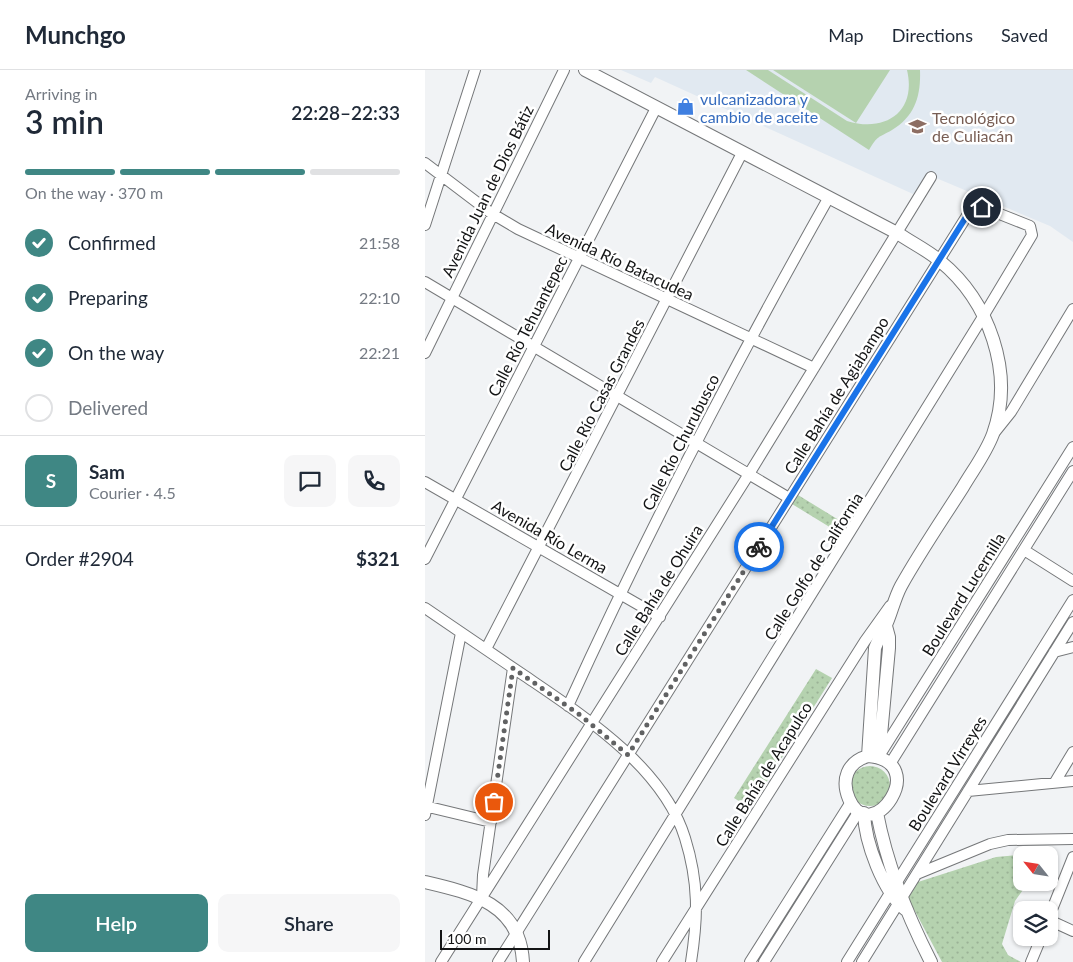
<!DOCTYPE html>
<html lang="en">
<head>
<meta charset="utf-8">
<style>
  :root { --surface:#fff; --page:#f6f6f7; --text:#1f2937; --muted:#747a83; --line:#e0e1e3; --accent:#3f8784 }
  body { margin:0; font-family:Lato,sans-serif; background:var(--page); color:var(--text); height:100vh; display:flex; flex-direction:column; font-size:19px; white-space:nowrap }
  * { box-sizing:border-box; margin:0 }
  p { font-size:16px; color:var(--muted) }
  .icon { flex:none; width:28px; height:28px; fill:none; stroke:currentColor; stroke-width:2; stroke-linecap:round; stroke-linejoin:round }
  .map { position:relative; flex:1; overflow:hidden }
  .details { display:flex; flex-direction:column; background:var(--surface); width:425px }
  .details>* { flex:none }
  .needle { width:32px; rotate:300deg }
  .fabs { position:absolute; left:588px; top:776px; display:grid; gap:10px }
  .fabs a { display:grid; place-items:center; width:45px; height:45px; border-radius:10px; background:var(--surface); box-shadow:0 1px 4px #0004; font-size:25px }
  .scale { position:absolute; left:15px; bottom:12px; width:110px; box-sizing:border-box; padding-left:5px; border:2px solid #131415; border-top:0; font-size:14px; line-height:18px; white-space:nowrap; color:#131415; -webkit-text-stroke:4px #fff; paint-order:stroke }
  .pin { position:absolute; display:grid; place-items:center; width:42px; height:42px; color:#fff; margin:-21px; border:2px solid #fff; border-radius:50%; box-shadow:0 1px 5px #0007 }
  .courier { position:absolute; display:grid; place-items:center; width:50px; height:50px; margin:-25px; border:4px solid #1a73e8; border-radius:50%; background:#fff; color:#222; box-shadow:0 1px 6px #0007 }
  .summary em { font-style:normal; font-weight:600 }
  .summary div { display:flex; flex-direction:column-reverse }
  .summary { display:flex; align-items:center; justify-content:space-between; height:85px; padding:0 25px }
  h1 { font-size:32px; font-weight:600; line-height:38px }
  .bar { display:grid; grid-template-columns:repeat(4,1fr); gap:8px 5px; align-content:center; height:60px; padding:0 25px }
  .bar i { height:6px; border-radius:4px; background:var(--line) }
  .bar .current { background:var(--accent) }
  .bar p { grid-column:span 4 }
  .line { display:flex; align-items:center; gap:12px; padding:0 25px; border-top:1px solid var(--line) }
  .line div { flex:1 }
  .round { display:grid; place-items:center; flex:none; width:52px; height:52px; border-radius:10px; background:var(--page) }
  ol { padding:0 25px; list-style:none }
  li { display:flex; align-items:center; gap:15px; height:55px }
  li p { margin-inline-start:auto }
  li .icon { padding:5px; border-radius:50%; background:var(--accent); color:#fff; stroke-width:4 }
  li:last-child { color:var(--muted) }
  li i { width:28px; height:28px; border:2px solid var(--line); border-radius:50% }
  .button { display:flex; gap:10px; margin-top:auto; padding:10px 25px }
  .button a { flex:1; height:58px; border-radius:10px; background:var(--accent); color:#fff; font-size:20px; font-weight:600; line-height:58px; text-align:center }
  .button a+a { background:var(--page); color:var(--text) }
  header { display:flex; align-items:center; gap:30px; box-sizing:border-box; height:70px; padding:0 25px; background:var(--surface); border-bottom:1px solid var(--line) }
  header strong { font-size:24px }
  nav { display:flex; gap:28px; margin-inline-start:auto; font-size:18px }
  main { display:flex; flex:1; min-height:0 }
  .map>svg:first-child { display:block }
  .built { fill:#e1e9f1 }
  .green { fill:#b5d2af }
  .park { fill:url(#park-dots) }
  .lines { fill:none; stroke-linecap:round; stroke-linejoin:round }
  .minor-casing { stroke:#757779; stroke-width:12 }
  .major-casing { stroke:#757779; stroke-width:14 }
  .minor { stroke:#fff; stroke-width:10 }
  .major { stroke:#fff; stroke-width:12 }
  .done { stroke:#616263; stroke-width:5; stroke-dasharray:0 9 }
  .route { stroke:#1a73e8; stroke-width:6 }
  .labels { text-anchor:middle; dominant-baseline:central; stroke-width:5; stroke-linejoin:round; paint-order:stroke }
  .shop-label { font-size:16px; fill:#366cbe; stroke:#fff; text-anchor:start }
  .education-label { font-size:16px; fill:#785e54; stroke:#fff; text-anchor:start }
  .street-label { font-size:16px; fill:#131415; stroke:#fff }
</style>
</head>
<body>
<header>
<strong>Munchgo</strong>
<nav><a>Map</a><a>Directions</a><a>Saved</a></nav>
</header>
<main>
<section class="details">
<div class="summary"><div><h1>3 min</h1><p>Arriving in</p></div><em>22:28–22:33</em></div>
<div class="bar"><i class="current"></i><i class="current"></i><i class="current"></i><i></i><p>On the way · 370 m</p></div>
<ol>
<li><svg class="icon" aria-label="check" viewBox="0 0 24 24"><path d="M5 12l5 5 9-10"/></svg>Confirmed<p>21:58</p></li>
<li><svg class="icon" aria-label="check" viewBox="0 0 24 24"><path d="M5 12l5 5 9-10"/></svg>Preparing<p>22:10</p></li>
<li><svg class="icon" aria-label="check" viewBox="0 0 24 24"><path d="M5 12l5 5 9-10"/></svg>On the way<p>22:21</p></li>
<li><i></i>Delivered</li>
</ol>
<div class="line" style="height:90px"><b class="round" style="background:var(--accent);color:#fff">S</b><div><b>Sam</b><p>Courier · 4.5</p></div><a class="round"><svg class="icon" aria-label="chat" viewBox="0 0 24 24"><path d="M4 5h16v11H9l-5 4z"/></svg></a><a class="round"><svg class="icon" aria-label="phone" viewBox="0 0 24 24"><path d="M5 4h4l2 5-3 2q2 4 5 5l2-3 5 2v4C11 20 4 13 5 4z"/></svg></a></div>
<div class="line" style="height:65px"><div>Order #2904</div><b>$321</b></div>
<div class="button"><a>Help</a><a>Share</a></div>
</section>
<div class="map">
<svg width="648" height="892" viewBox="0 0 648 892">
  <defs>
    <pattern id="park-dots" width="8" height="8" patternUnits="userSpaceOnUse" patternTransform="scale(1.25)"><rect width="8" height="8" fill="#b5d2af"/><path d="M2 2h.1M6 6h.1" fill="none" stroke="#9bb396" stroke-width="1.8" stroke-linecap="round"/></pattern>
  </defs>
  <rect width="100%" height="100%" fill="#f1f3f5"/>
  <!-- built -->
  <path class="built" d="M 196,0 L 648,0 L 648,172 L 625,156 L 504,105 L 488,124 L 230,7 L 226,13 Z"/>
  <!-- green -->
  <path class="green" d="M 321,0 L 343,0 L 422,51 C 460,63 492,42 482,0 L 495,0 C 496,26 490,46 467,60 C 453,68 453,65 444,80 Z
    M 348,0 L 465,0 L 431,53 Z"/>
  <!-- park -->
  <path class="park" d="M 373,425 L 422,455 L 416,464 L 367,434 Z
    M 391,599 L 407,608 L 325,738 L 309,728 Z
    M425 716a20 20 0 1 1 40 0a20 20 0 1 1-40 0Z
    M 615,783 L 596,785 L 596,812 L 603,813 L 590,831 L 577,874 L 583,885 L 596,892 L 517,892 L 483,828 L 493,812 L 571,787 Z"/>
  <g class="lines">
    <defs>
      <path id="minor" d="M 0,93 L 66,143 L 93,159 L 389,298
        M 0,155 L 50,0
        M 0,212 L 364,428
        M 0,283 L 139,0
        M 570,362 L 586,342 L 648,239
        M 0,412 L 235,547
        M 599,480 L 648,511
        M 0,489 L 231,38
        M 0,538 C 32,560 65,582 97,604 C 157,645 238,696 260,768 C 274,813 273,847 266,892
        M 61,579 L 317,83
        M 629,582 L 648,577
        M 143,636 C 222,462 310,294 404,127
        M 454,686 L 648,377
        M 465,694 L 648,401
        M 630,712 L 648,682
        M 543,721 L 648,711
        M 0,736 L 66,752
        M 0,745 L 36,563
        M 492,804 L 565,774 L 583,770 L 648,769
        M 57,827 L 58,805 L 88,598
        M 624,847 L 648,787
        M 624,850 L 648,861
        M 16,892 L 324,404 L 506,107
        M 73,892 L 545,141 L 551,137 L 557,137 L 605,156 L 607,165 L 559,245 L 159,892
        M 237,892 L 440,571 L 465,536
        M 325,892 L 426,732
        M 339,892 L 434,741
        M 422,892 L 648,530
        M 437,892 L 648,552
        M 606,892 L 616,868"/>
      <path id="major" d="M 160,0 L 474,164 C 487,173 502,180 515,191 C 564,231 590,303 568,364 C 561,383 548,400 538,417 C 517,450 495,482 476,516 C 469,529 466,545 460,557 C 456,564 453,570 450,578 L 443,686
        M 443,686 C 508,691 446,780 424,729 C 416,710 422,692 443,686 Z
        M 454,687 L 464,578 L 464,567 L 461,556
        M 439,743 C 440,772 458,822 481,840
        M 452,743 C 462,795 482,845 506,892
        M 0,812 C 47,823 95,834 98,892"/>
    </defs>
    <!-- minor casing -->
    <use href="#minor" class="minor-casing"/>
    <!-- major casing -->
    <use href="#major" class="major-casing"/>
    <!-- minor -->
    <use href="#minor" class="minor"/>
    <!-- major -->
    <use href="#major" class="major"/>
  </g>
  <g class="lines">
    <!-- done -->
    <path class="done" d="M 69,732 L 88,598 L 155,645 L 203,685 L 334,477"/>
    <!-- route -->
    <path class="route" d="M 334,477 L 541,147 L 548,138 L 557,137"/>
  </g>
  <!-- icons -->
  <defs>
    <symbol id="shop-bare" viewBox="-9 -9 18 18"><path d="M-5-2.5h2.3a2.7 3.5 0 0 1 5.4 0H5L5.5 6h-11ZM-1.5-2.5h3a1.5 2.3 0 0 0-3 0Z" fill="#3f7fe0" stroke="#fff" stroke-width="2.5" paint-order="stroke"/></symbol>
    <symbol id="university-bare" viewBox="-9 -9 18 18"><path d="M0-5L7-2L0 1L-7-2ZM-4 1L0 2.5L4 1V4Q0 6-4 4Z" fill="#8d6e63" stroke="#fff" stroke-width="2.5" paint-order="stroke"/></symbol>
  </defs>
  <g fill-rule="evenodd">
    <use href="#shop-bare" x="248" y="24" width="25" height="25"/>
    <use href="#university-bare" x="480" y="44" width="25" height="25"/>
  </g>
  <g class="labels">
    <!-- shop labels -->
    <g class="shop-label">
      <text x="275" y="28">vulcanizadora y<tspan x="275" dy="18">cambio de aceite</tspan></text>
    </g>
    <!-- education labels -->
    <g class="education-label">
      <text x="507" y="47">Tecnológico<tspan x="507" dy="18">de Culiacán</tspan></text>
    </g>
    <!-- street labels -->
    <g class="street-label">
      <text transform="translate(62 121) rotate(-64)">Avenida Juan de Dios Bátiz</text>
      <text transform="translate(195 191) rotate(25)">Avenida Río Batacudea</text>
      <text transform="translate(102 256) rotate(-63)">Calle Río Tehuantepec</text>
      <text transform="translate(176 325) rotate(-63)">Calle Río Casas Grandes</text>
      <text transform="translate(411 325) rotate(-58)">Calle Bahía de Agiabampo</text>
      <text transform="translate(255 372) rotate(-63)">Calle Río Churubusco</text>
      <text transform="translate(125 466) rotate(30)">Avenida Río Lerma</text>
      <text transform="translate(388 496) rotate(-58)">Calle Golfo de California</text>
      <text transform="translate(233 520) rotate(-58)">Calle Bahía de Ohuira</text>
      <text transform="translate(538 524) rotate(-58)">Boulevard Lucernilla</text>
      <text transform="translate(522 703) rotate(-58)">Boulevard Virreyes</text>
      <text transform="translate(338 704) rotate(-58)">Calle Bahía de Acapulco</text>
    </g>
  </g>
</svg>
<div class="fabs">
<a><svg class="needle" viewBox="-14 -14 28 28"><path d="M0-13l5 13h-10z" fill="#e53935"/><path d="M0 13l5-13h-10z" fill="#747a83"/></svg></a>
<a><svg class="icon" aria-label="layers" viewBox="0 0 24 24"><path d="M12 4l9 5-9 5-9-5zM3 14l9 5 9-5"/></svg></a>
</div>
<div class="scale">100 m</div>
<div class="pin" style="left:69px;top:732px;background:#ea580c"><svg class="icon" aria-label="bag" viewBox="0 0 24 24"><path d="M5 8h14l-1 12H6zM9 8a3 3 0 0 1 6 0"/></svg></div>
<div class="pin" style="left:557px;top:137px;background:#1f2937"><svg class="icon" aria-label="home" viewBox="0 0 24 24"><path d="M3 11l9-7 9 7M6 9v11h12V9"/></svg></div>
<div class="courier" style="left:334px;top:477px"><svg class="icon" aria-label="bike" viewBox="0 0 24 24"><circle cx="6" cy="16" r="4"/><circle cx="18" cy="16" r="4"/><path d="M6 16l4-8h5l3 8M10 8l3 8H6M13 5h3"/></svg></div>
</div>
</main>
</body>
</html>
